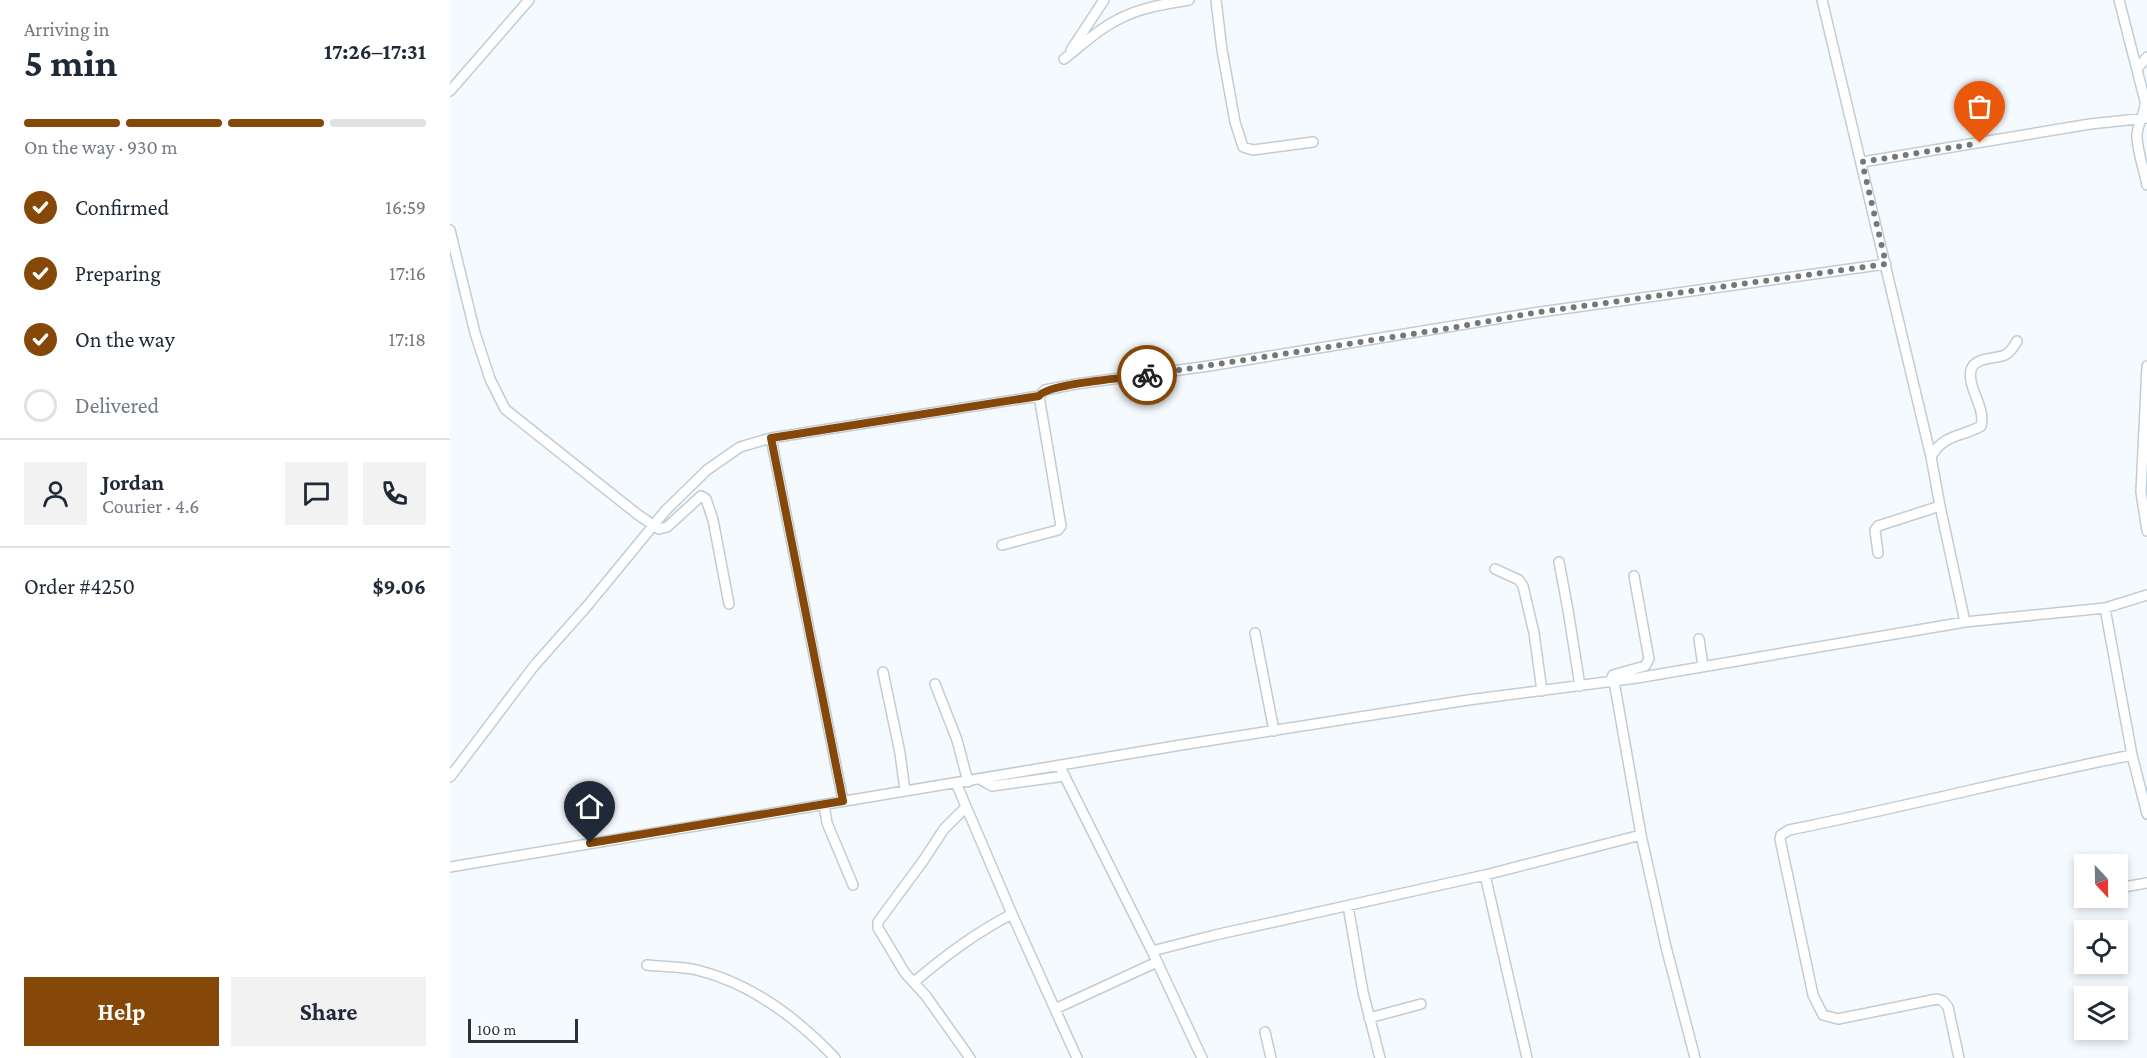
<!DOCTYPE html>
<html lang="en">
<head>
<meta charset="utf-8">
<style>
  :root { --surface:#fff; --page:#f2f2f3; --text:#1f2937; --muted:#747a83; --line:#e0e1e3; --accent:#864808 }
  body { margin:0; font-family:"Crimson Pro",serif; background:var(--page); color:var(--text); height:100vh; display:flex; flex-direction:column; font-size:22px; white-space:nowrap }
  * { box-sizing:border-box; margin:0 }
  p { font-size:20px; color:var(--muted) }
  .icon { flex:none; width:33px; height:33px; fill:none; stroke:currentColor; stroke-width:2; stroke-linecap:round; stroke-linejoin:round }
  .map { position:relative; flex:1; overflow:hidden }
  .sheet { display:flex; flex-direction:column; background:var(--surface); width:450px }
  .sheet>* { flex:none }
  .needle { width:39px; rotate:158deg }
  .tools { position:absolute; left:1624px; top:854px; display:grid; gap:12px }
  .tools a { display:grid; place-items:center; width:54px; height:54px; border-radius:0px; background:var(--surface); box-shadow:0 3px 9px #0003; font-size:30px }
  .scale { position:absolute; left:18px; bottom:15px; width:110px; box-sizing:border-box; padding-left:6px; border:3px solid #2d3235; border-top:0; font-size:16px; line-height:21px; white-space:nowrap; color:#2d3235; -webkit-text-stroke:4px #fff; paint-order:stroke }
  .pin { position:absolute; display:grid; place-items:center; width:51px; height:51px; color:#fff; margin:-62px -26px; border-radius:50% 50% 50% 0; rotate:-45deg; box-shadow:0 0 6px #0007 }
  .pin .icon { rotate:45deg }
  .courier { position:absolute; display:grid; place-items:center; width:60px; height:60px; margin:-30px; border:4px solid #864808; border-radius:50%; background:#fff; color:#222; box-shadow:0 2px 8px #0007 }
  .head em { font-style:normal; font-weight:700 }
  .head div { display:flex; flex-direction:column-reverse }
  .head { display:flex; align-items:center; justify-content:space-between; height:102px; padding:0 24px }
  h1 { font-size:39px; font-weight:700; line-height:45px }
  .bar { display:grid; grid-template-columns:repeat(4,1fr); gap:9px 6px; align-content:center; height:72px; padding:0 24px }
  .bar i { height:8px; border-radius:4px; background:var(--line) }
  .bar .on { background:var(--accent) }
  .bar p { grid-column:span 4 }
  .line { display:flex; align-items:center; gap:15px; padding:0 24px; border-top:2px solid var(--line) }
  .line div { flex:1 }
  .round { display:grid; place-items:center; flex:none; width:63px; height:63px; border-radius:0px; background:var(--page) }
  ol { padding:0 24px; list-style:none }
  li { display:flex; align-items:center; gap:18px; height:66px }
  li p { margin-inline-start:auto }
  li .icon { padding:6px; border-radius:50%; background:var(--accent); color:#fff; stroke-width:4 }
  li:last-child { color:var(--muted) }
  li i { width:33px; height:33px; border:3px solid var(--line); border-radius:50% }
  .button { display:flex; gap:12px; margin-top:auto; padding:12px 24px }
  .button a { flex:1; height:69px; border-radius:0px; background:var(--accent); color:#fff; font-size:24px; font-weight:700; line-height:69px; text-align:center }
  .button a+a { background:var(--page); color:var(--text) }
  main { display:flex; flex:1; min-height:0 }
  .map>svg:first-child { display:block }
  .lines { fill:none; stroke-linecap:round; stroke-linejoin:round }
  .street-casing { stroke:#c0cdd7; stroke-width:12 }
  .street { stroke:#fff; stroke-width:9 }
  .done { stroke:#73787b; stroke-width:6; stroke-dasharray:0 10.8 }
  .route { stroke:#864808; stroke-width:8 }
</style>
</head>
<body>
<main>
<section class="sheet">
<div class="head"><div><h1>5 min</h1><p>Arriving in</p></div><em>17:26–17:31</em></div>
<div class="bar"><i class="on"></i><i class="on"></i><i class="on"></i><i></i><p>On the way · 930 m</p></div>
<ol>
<li><svg class="icon" aria-label="check" viewBox="0 0 24 24"><path d="M5 12l5 5 9-10"/></svg>Confirmed<p>16:59</p></li>
<li><svg class="icon" aria-label="check" viewBox="0 0 24 24"><path d="M5 12l5 5 9-10"/></svg>Preparing<p>17:16</p></li>
<li><svg class="icon" aria-label="check" viewBox="0 0 24 24"><path d="M5 12l5 5 9-10"/></svg>On the way<p>17:18</p></li>
<li><i></i>Delivered</li>
</ol>
<div class="line" style="height:108px"><a class="round"><svg class="icon" aria-label="person" viewBox="0 0 24 24"><circle cx="12" cy="8" r="4"/><path d="M4 21q1-7 8-7t8 7"/></svg></a><div><b>Jordan</b><p>Courier · 4.6</p></div><a class="round"><svg class="icon" aria-label="chat" viewBox="0 0 24 24"><path d="M4 5h16v11H9l-5 4z"/></svg></a><a class="round"><svg class="icon" aria-label="phone" viewBox="0 0 24 24"><path d="M5 4h4l2 5-3 2q2 4 5 5l2-3 5 2v4C11 20 4 13 5 4z"/></svg></a></div>
<div class="line" style="height:78px"><div>Order #4250</div><b>$9.06</b></div>
<div class="button"><a>Help</a><a>Share</a></div>
</section>
<div class="map">
<svg width="1697" height="1058" viewBox="0 0 1697 1058">
  <rect width="100%" height="100%" fill="#f5fafe"/>
  <g class="lines">
    <defs>
      <path id="street" d="M 766,0 L 772,50 L 785,122 L 793,147 L 803,150 L 863,142
        M 1372,0 L 1481,457 L 1490,506 L 1515,622
        M 1669,0 L 1695,101 C 1696,114 1686,124 1687,138 C 1688,153 1694,170 1697,185
        M 621,50 L 654,0
        M 614,59 C 631,46 647,30 667,20 C 689,8 714,4 739,0
        M 1687,69 L 1697,57
        M 0,91 L 79,0
        M 1412,162 L 1640,124 L 1697,118
        M 0,230 L 25,333 L 40,379 L 55,409 L 187,514 L 209,529 L 217,527 L 251,496 L 256,499 L 263,520 L 279,604
        M 1697,366 L 1691,492 L 1697,531
        M 321,438 L 393,801
        M 1481,457 C 1493,434 1512,437 1531,426 C 1536,407 1517,388 1521,370 C 1524,357 1546,359 1555,355 C 1561,352 1564,346 1567,341
        M 552,545 L 608,530 L 611,526 L 589,396 L 595,390 L 626,384 L 759,366 L 1083,313 L 1436,264
        M 1428,553 L 1425,530 L 1428,526 L 1490,506
        M 1109,562 L 1118,610 L 1130,686
        M 1045,569 L 1069,580 L 1073,586 L 1084,633 L 1092,691
        M 1655,608 L 1682,755 L 1697,814
        M 805,633 L 824,731
        M 1249,639 L 1253,666
        M 433,672 L 450,753 L 455,791
        M 1164,681 L 1191,835 L 1216,947 L 1245,1058
        M 1160,682 L 1163,675 L 1195,666 L 1199,659 L 1184,576
        M 485,684 L 507,740 L 518,782
        M 609,765 L 702,951 L 752,1058
        M 0,777 L 84,666 L 138,605 L 216,510 L 257,470 L 290,447 L 321,438 L 589,396
        M 530,779 L 542,786 L 615,776
        M 506,783 L 562,914 L 627,1058
        M 374,805 L 377,823 L 403,885
        M 516,807 L 494,829 L 473,861 L 428,922 L 428,928 L 455,973 L 476,996 L 520,1058
        M 0,867 L 731,745 L 1018,700 L 1187,678 L 1515,622 L 1655,608 L 1697,595
        M 1035,875 L 1077,1058
        M 1668,888 L 1697,883
        M 898,906 L 913,992 L 930,1058
        M 702,951 L 765,935 L 1035,875 L 1191,835
        M 197,965 C 213,967 231,966 247,970 C 300,983 347,1018 385,1058
        M 464,982 C 495,956 525,933 562,914
        M 605,1009 L 707,962
        M 919,1018 L 971,1004
        M 815,1032 L 821,1058
        M 1509,1058 L 1498,1007 L 1493,1001 L 1487,999 L 1388,1019 L 1373,1015 L 1363,995 L 1330,839 L 1331,835 L 1339,830 C 1454,807 1567,778 1682,755"/>
    </defs>
    <!-- street casing -->
    <use href="#street" class="street-casing"/>
    <!-- street -->
    <use href="#street" class="street"/>
  </g>
  <g class="lines">
    <!-- done -->
    <path class="done" d="M 697,375 L 1001,328 L 1083,313 L 1436,264 L 1412,162 L 1530,143"/>
    <!-- route -->
    <path class="route" d="M 140,843 L 393,801 L 321,438 L 589,396 C 598,383 678,378 697,375"/>
  </g>
</svg>
<div class="tools">
<a><svg class="needle" viewBox="-14 -14 28 28"><path d="M0-13l5 13h-10z" fill="#e53935"/><path d="M0 13l5-13h-10z" fill="#747a83"/></svg></a>
<a><svg class="icon" aria-label="locate" viewBox="0 0 24 24"><circle cx="12" cy="12" r="6"/><path d="M12 2v4M12 18v4M2 12h4M18 12h4"/></svg></a>
<a><svg class="icon" aria-label="layers" viewBox="0 0 24 24"><path d="M12 4l9 5-9 5-9-5zM3 14l9 5 9-5"/></svg></a>
</div>
<div class="scale">100 m</div>
<div class="pin" style="left:1530px;top:143px;background:#ea580c"><svg class="icon" aria-label="bag" viewBox="0 0 24 24"><path d="M5 8h14l-1 12H6zM9 8a3 3 0 0 1 6 0"/></svg></div>
<div class="pin" style="left:140px;top:843px;background:#1f2937"><svg class="icon" aria-label="home" viewBox="0 0 24 24"><path d="M3 11l9-7 9 7M6 9v11h12V9"/></svg></div>
<div class="courier" style="left:697px;top:375px"><svg class="icon" aria-label="bike" viewBox="0 0 24 24"><circle cx="6" cy="16" r="4"/><circle cx="18" cy="16" r="4"/><path d="M6 16l4-8h5l3 8M10 8l3 8H6M13 5h3"/></svg></div>
</div>
</main>
</body>
</html>
